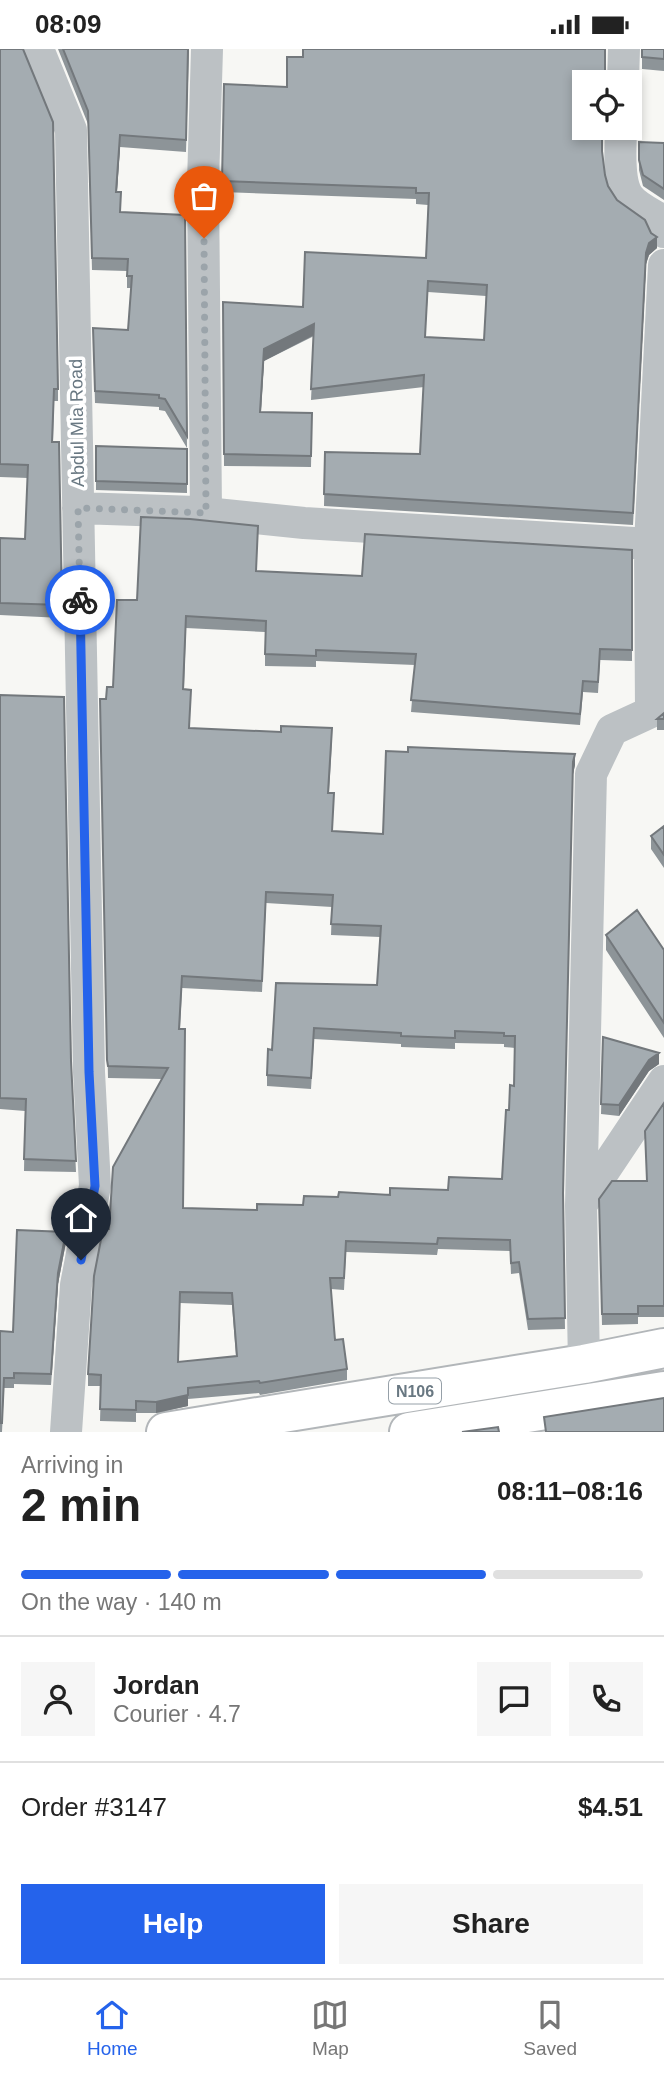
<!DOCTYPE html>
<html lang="en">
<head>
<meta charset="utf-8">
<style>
  :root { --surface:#fff; --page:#f6f6f6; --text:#222; --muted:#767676; --line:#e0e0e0; --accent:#2563eb }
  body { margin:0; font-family:Arial,sans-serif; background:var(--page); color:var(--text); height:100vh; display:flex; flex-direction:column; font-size:26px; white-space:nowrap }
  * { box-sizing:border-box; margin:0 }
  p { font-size:23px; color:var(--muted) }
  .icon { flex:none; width:38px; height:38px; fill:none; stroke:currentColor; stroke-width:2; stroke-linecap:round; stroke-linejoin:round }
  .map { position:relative; height:1383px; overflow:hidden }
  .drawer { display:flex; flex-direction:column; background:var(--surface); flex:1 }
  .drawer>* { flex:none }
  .fabs { position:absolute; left:572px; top:21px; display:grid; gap:14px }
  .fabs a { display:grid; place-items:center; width:70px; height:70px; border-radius:0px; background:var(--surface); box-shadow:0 4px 10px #0003; font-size:35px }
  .pin { position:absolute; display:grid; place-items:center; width:60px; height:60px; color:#fff; margin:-72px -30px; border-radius:50% 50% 50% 0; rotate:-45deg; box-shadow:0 0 7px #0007 }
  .pin .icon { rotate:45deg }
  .courier { position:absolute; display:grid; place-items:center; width:70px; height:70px; margin:-35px; border:5px solid #2563eb; border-radius:50%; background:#fff; color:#222; box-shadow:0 2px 9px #0007 }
  .headline em { font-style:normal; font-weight:600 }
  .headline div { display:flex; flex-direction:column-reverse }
  .headline { display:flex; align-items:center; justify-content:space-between; height:119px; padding:0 21px }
  h1 { font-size:46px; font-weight:600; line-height:52px }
  .bar { display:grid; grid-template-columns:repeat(4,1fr); gap:10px 7px; align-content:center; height:84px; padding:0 21px }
  .bar i { height:9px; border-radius:5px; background:var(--line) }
  .bar .current { background:var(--accent) }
  .bar p { grid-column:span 4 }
  .line { display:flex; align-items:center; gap:18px; padding:0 21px; border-top:2px solid var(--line) }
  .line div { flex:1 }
  .round { display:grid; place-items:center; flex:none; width:74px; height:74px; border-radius:0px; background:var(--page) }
  .cta { display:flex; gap:14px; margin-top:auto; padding:14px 21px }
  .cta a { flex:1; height:80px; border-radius:0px; background:var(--accent); color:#fff; font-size:28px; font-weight:600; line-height:80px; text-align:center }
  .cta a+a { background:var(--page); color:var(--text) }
  .status { display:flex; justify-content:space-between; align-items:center; height:49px; padding:0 35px; background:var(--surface); direction:ltr }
  .status svg { height:19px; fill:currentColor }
  .tabs { display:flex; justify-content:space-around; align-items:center; height:98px; border-top:2px solid var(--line); background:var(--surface); font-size:19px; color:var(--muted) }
  .tabs a { display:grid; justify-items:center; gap:4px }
  .tabs .current { color:var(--accent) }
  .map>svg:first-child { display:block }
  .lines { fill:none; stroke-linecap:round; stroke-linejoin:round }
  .highway-casing { stroke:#b2b6b9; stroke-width:42 }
  .street { stroke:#bcc1c4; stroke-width:32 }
  .highway { stroke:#fff; stroke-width:38 }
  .wall { fill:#8d9498; fill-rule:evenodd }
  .shaded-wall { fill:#73787c }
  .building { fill:#a4acb1; stroke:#73787c; stroke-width:2; fill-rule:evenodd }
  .done { stroke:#9ba4aa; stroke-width:7; stroke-dasharray:0 12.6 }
  .route { stroke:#2563eb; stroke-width:9 }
  .labels { text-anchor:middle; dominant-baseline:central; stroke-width:7; stroke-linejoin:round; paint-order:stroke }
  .shield { fill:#fff; stroke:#96a0a8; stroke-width:2 }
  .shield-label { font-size:16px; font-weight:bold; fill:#697882 }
  .street-label { font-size:18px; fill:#697882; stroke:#fff }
</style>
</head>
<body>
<div class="status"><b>08:09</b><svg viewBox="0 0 49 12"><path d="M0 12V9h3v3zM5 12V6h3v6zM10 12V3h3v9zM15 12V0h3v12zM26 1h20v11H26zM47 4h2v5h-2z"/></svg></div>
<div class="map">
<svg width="664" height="1383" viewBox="0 0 664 1383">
  <rect width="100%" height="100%" fill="#f7f7f4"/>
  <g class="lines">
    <defs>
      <path id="highway" d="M 166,1383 L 584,1315 L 664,1299
        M 409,1383 L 664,1342"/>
    </defs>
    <!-- highway casing -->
    <use href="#highway" class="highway-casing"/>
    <!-- street -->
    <path class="street" d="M 38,0 L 71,81 L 89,1023 L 95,1137 L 76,1236 L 66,1383
      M 623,33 L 624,0
      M 621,79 C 621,97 617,131 628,147 C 635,157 650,164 660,170 L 664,183
      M 78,459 L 196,463 L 304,474 L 650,495
      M 206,464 L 203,134 L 207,0
      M 581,1156 L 591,725 L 612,681 L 651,663 L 650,495 L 664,216
      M 584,1315 L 581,1156 L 664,1032"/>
    <!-- highway -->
    <use href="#highway" class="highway"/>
  </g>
  <!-- wall -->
  <path class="wall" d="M 0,0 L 58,340 L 58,352 L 54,352 L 53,393 L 62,569 L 0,566 L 0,489 L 25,490 L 28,429 L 0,428 Z
    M 58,0 L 189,0 L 186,103 L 120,98 L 117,143 L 121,163 L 185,166 L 187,399 L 165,362 L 159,361 L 159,358 L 95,354 L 93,279 L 128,281 L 131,239 L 127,239 L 127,222 L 92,221 L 88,75 Z
    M 642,0 L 664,0 L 664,22 L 642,20 Z
    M 303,8 L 584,33 L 602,104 L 605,126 L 608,137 L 617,151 L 657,199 L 649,206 L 646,215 L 633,476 L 324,457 L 325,403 L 420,405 L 424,338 L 311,351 L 314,287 L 264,312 L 261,363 L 312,364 L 311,418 L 224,417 L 223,253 L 303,258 L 426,209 L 428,156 L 416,155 L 416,150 L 222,143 L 224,35 L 287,38 ZM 428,243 L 486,247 L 484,291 L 425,288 Z
    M 639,93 L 664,94 L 664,151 L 643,137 L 639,121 Z
    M 96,397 L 187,400 L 187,444 L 96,441 Z
    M 632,501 L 632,612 L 600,611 L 598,644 L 583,643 L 580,676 L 411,663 L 415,616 L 316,612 L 316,618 L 265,617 L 265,583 L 186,579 L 184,640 L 190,679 L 332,691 L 329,744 L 333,782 L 383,785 L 575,716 L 573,725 L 563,1151 L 565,1280 L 528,1281 L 519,1224 L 511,1225 L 510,1202 L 438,1200 L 437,1206 L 346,1203 L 344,1241 L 331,1240 L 335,1291 L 347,1320 L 347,1331 L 260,1346 L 259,1344 L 188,1350 L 188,1357 L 156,1364 L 136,1364 L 136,1373 L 100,1372 L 101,1337 L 88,1337 L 88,1325 L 109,1180 L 162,1030 L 108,1029 L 100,650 L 106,650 L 113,638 L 137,551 L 256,522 L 362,527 ZM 266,854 L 332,858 L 331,886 L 380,888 L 377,936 L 272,1001 L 267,1026 L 267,1037 L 311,1040 L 314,990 L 401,995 L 401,998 L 455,1000 L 455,994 L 504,995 L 504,998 L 515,999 L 514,1037 L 509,1061 L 502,1130 L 448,1141 L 338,1148 L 303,1156 L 257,1161 L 183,1159 L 180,980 L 182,939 L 262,943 ZM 180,1254 L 232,1256 L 236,1307 L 178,1313 Z
    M 0,646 L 71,1012 L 76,1123 L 24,1122 L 25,1062 L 0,1060 Z
    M 664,664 L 664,681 L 657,681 L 657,670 Z
    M 664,777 L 664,819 L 651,800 L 651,787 Z
    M 606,886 L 664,901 L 664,989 L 606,901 Z
    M 603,988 L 659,1015 L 649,1022 L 619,1067 L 601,1065 Z
    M 664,1054 L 664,1268 L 638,1268 L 638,1275 L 602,1276 L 599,1150 L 647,1132 Z
    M 66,1193 L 58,1235 L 51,1336 L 14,1335 L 14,1339 L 4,1339 L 2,1383 L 0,1383 L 0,1282 L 13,1283 Z"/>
  <!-- shaded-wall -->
  <path class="shaded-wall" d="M 120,86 L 120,98 L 116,155 L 116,143 Z
    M 657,188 L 657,199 L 649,206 L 646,215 L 633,476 L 646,204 L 649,194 Z
    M 314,275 L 314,286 L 264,312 L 260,375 L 264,300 Z
    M 575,705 L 575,716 L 573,725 L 573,713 Z
    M 659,1004 L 659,1015 L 649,1022 L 619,1067 L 619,1056 L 649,1011 Z
    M 66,1183 L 66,1193 L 58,1235 L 51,1336 L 58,1224 Z
    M 188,1346 L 188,1357 L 156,1364 L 156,1353 Z"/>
  <!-- building -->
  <path class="building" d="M 0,0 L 23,0 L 53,73 L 58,340 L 54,340 L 52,393 L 59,393 L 62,556 L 0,554 L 0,489 L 25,490 L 28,416 L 0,415 Z
    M 63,0 L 188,0 L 186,91 L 120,86 L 116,143 L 121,143 L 120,163 L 185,166 L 187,387 L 165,350 L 159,349 L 159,346 L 95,342 L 93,279 L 128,281 L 132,227 L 127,227 L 128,210 L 92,209 L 88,62 Z
    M 303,0 L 605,0 L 605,21 L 607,31 L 610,33 L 584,33 L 584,79 L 602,79 L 602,102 L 605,126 L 608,137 L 617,151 L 645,171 L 651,184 L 657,188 L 649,194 L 646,204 L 633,464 L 324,445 L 325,403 L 420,405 L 424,326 L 311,340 L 314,275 L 264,300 L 260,363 L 312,364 L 311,407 L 224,405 L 223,253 L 303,258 L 305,203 L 426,209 L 429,144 L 416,144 L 416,139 L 222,132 L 224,35 L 287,38 L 287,8 L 303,8 ZM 428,232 L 487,236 L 484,291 L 425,288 Z
    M 642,0 L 664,0 L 664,10 L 642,8 Z
    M 639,93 L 664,94 L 664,140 L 643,126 L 639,111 Z
    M 96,397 L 187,400 L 187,435 L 96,432 Z
    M 141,468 L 190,470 L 258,477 L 256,522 L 362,527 L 365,485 L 632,501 L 632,601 L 600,600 L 598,633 L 583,632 L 580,665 L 411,651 L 416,605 L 316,601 L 316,607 L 265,605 L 266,572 L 186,567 L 183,640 L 191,641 L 189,679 L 281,683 L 281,677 L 332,679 L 328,744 L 334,744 L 332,782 L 383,785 L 386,702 L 408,703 L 408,698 L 575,705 L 573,713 L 563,1144 L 565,1269 L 528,1270 L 519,1213 L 511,1214 L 510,1191 L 438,1189 L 437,1195 L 346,1192 L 344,1229 L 330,1229 L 335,1291 L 343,1290 L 347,1320 L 260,1334 L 259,1332 L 188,1339 L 188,1346 L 156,1353 L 136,1352 L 136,1361 L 100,1360 L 101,1326 L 88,1325 L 94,1227 L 103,1180 L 109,1180 L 113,1118 L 168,1019 L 108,1017 L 107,1011 L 100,650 L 106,650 L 107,638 L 113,638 L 117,551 L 137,551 ZM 266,843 L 333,846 L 331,875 L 381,877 L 377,936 L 276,934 L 272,1001 L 268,1000 L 267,1026 L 311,1029 L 314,979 L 401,984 L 401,987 L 455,989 L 455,982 L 504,984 L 504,987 L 515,987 L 514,1037 L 510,1036 L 509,1061 L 506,1061 L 502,1130 L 449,1128 L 448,1141 L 390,1139 L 390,1146 L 339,1143 L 338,1148 L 304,1147 L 303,1156 L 257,1155 L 257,1161 L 183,1159 L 185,980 L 179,980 L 182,927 L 262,932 ZM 180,1243 L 232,1244 L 237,1307 L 178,1313 Z
    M 0,646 L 64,648 L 71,1012 L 76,1112 L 24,1110 L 26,1050 L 0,1049 Z
    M 664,664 L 664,670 L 657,670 Z
    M 664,777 L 664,806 L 651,787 Z
    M 637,861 L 664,901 L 664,974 L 606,886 Z
    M 603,988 L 659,1004 L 649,1011 L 619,1056 L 601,1055 Z
    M 664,1054 L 664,1257 L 638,1257 L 638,1265 L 602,1265 L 599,1150 L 612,1132 L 647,1132 L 645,1082 Z
    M 17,1181 L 66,1183 L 58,1224 L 51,1325 L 14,1324 L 14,1329 L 4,1329 L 2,1374 L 0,1374 L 0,1282 L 13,1283 Z
    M 664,1349 L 664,1383 L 546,1383 L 544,1368 Z
    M 498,1378 L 499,1383 L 462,1383 Z"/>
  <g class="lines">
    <!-- done -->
    <path class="done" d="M 80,551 L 78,459 L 206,464 L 204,189"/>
    <!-- route -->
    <path class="route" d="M 80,551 L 89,1023 L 95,1137 L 81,1211"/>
  </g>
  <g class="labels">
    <!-- shield labels -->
    <rect class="shield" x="389" y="1329.5" width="52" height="25" rx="5"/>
    <g class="shield-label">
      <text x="415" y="1342">N106</text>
    </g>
    <!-- street labels -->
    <g class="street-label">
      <text transform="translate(77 374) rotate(-91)">Abdul Mia Road</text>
    </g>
  </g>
</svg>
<div class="fabs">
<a><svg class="icon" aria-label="locate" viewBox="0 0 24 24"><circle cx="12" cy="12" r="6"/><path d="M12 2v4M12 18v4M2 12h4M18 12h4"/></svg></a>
</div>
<div class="pin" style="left:204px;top:189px;background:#ea580c"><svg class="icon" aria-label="bag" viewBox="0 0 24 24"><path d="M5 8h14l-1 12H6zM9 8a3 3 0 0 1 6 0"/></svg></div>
<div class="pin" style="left:81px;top:1211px;background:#1f2937"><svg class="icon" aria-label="home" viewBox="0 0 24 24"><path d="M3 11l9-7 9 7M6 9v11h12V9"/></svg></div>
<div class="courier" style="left:80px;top:551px"><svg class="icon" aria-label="bike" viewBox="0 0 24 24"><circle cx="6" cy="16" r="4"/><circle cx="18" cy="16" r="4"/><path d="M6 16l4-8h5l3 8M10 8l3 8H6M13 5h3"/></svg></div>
</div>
<section class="drawer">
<div class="headline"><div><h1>2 min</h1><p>Arriving in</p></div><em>08:11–08:16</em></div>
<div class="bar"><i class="current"></i><i class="current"></i><i class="current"></i><i></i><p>On the way · 140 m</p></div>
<div class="line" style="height:126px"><a class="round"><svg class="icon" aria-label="person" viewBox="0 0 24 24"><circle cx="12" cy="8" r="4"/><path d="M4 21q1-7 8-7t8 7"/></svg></a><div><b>Jordan</b><p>Courier · 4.7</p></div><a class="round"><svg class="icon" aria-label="chat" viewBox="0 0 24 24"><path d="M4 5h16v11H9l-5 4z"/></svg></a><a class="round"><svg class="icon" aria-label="phone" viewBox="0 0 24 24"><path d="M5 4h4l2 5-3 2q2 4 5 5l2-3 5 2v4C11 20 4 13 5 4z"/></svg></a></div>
<div class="line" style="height:91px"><div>Order #3147</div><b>$4.51</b></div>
<div class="cta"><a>Help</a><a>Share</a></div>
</section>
<nav class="tabs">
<a class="current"><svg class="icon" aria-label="home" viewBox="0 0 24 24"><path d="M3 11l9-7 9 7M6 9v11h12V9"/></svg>Home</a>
<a><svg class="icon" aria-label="map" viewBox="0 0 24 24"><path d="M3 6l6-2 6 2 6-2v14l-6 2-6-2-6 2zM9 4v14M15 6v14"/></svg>Map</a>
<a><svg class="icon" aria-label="saved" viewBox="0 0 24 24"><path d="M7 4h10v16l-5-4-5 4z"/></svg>Saved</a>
</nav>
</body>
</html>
